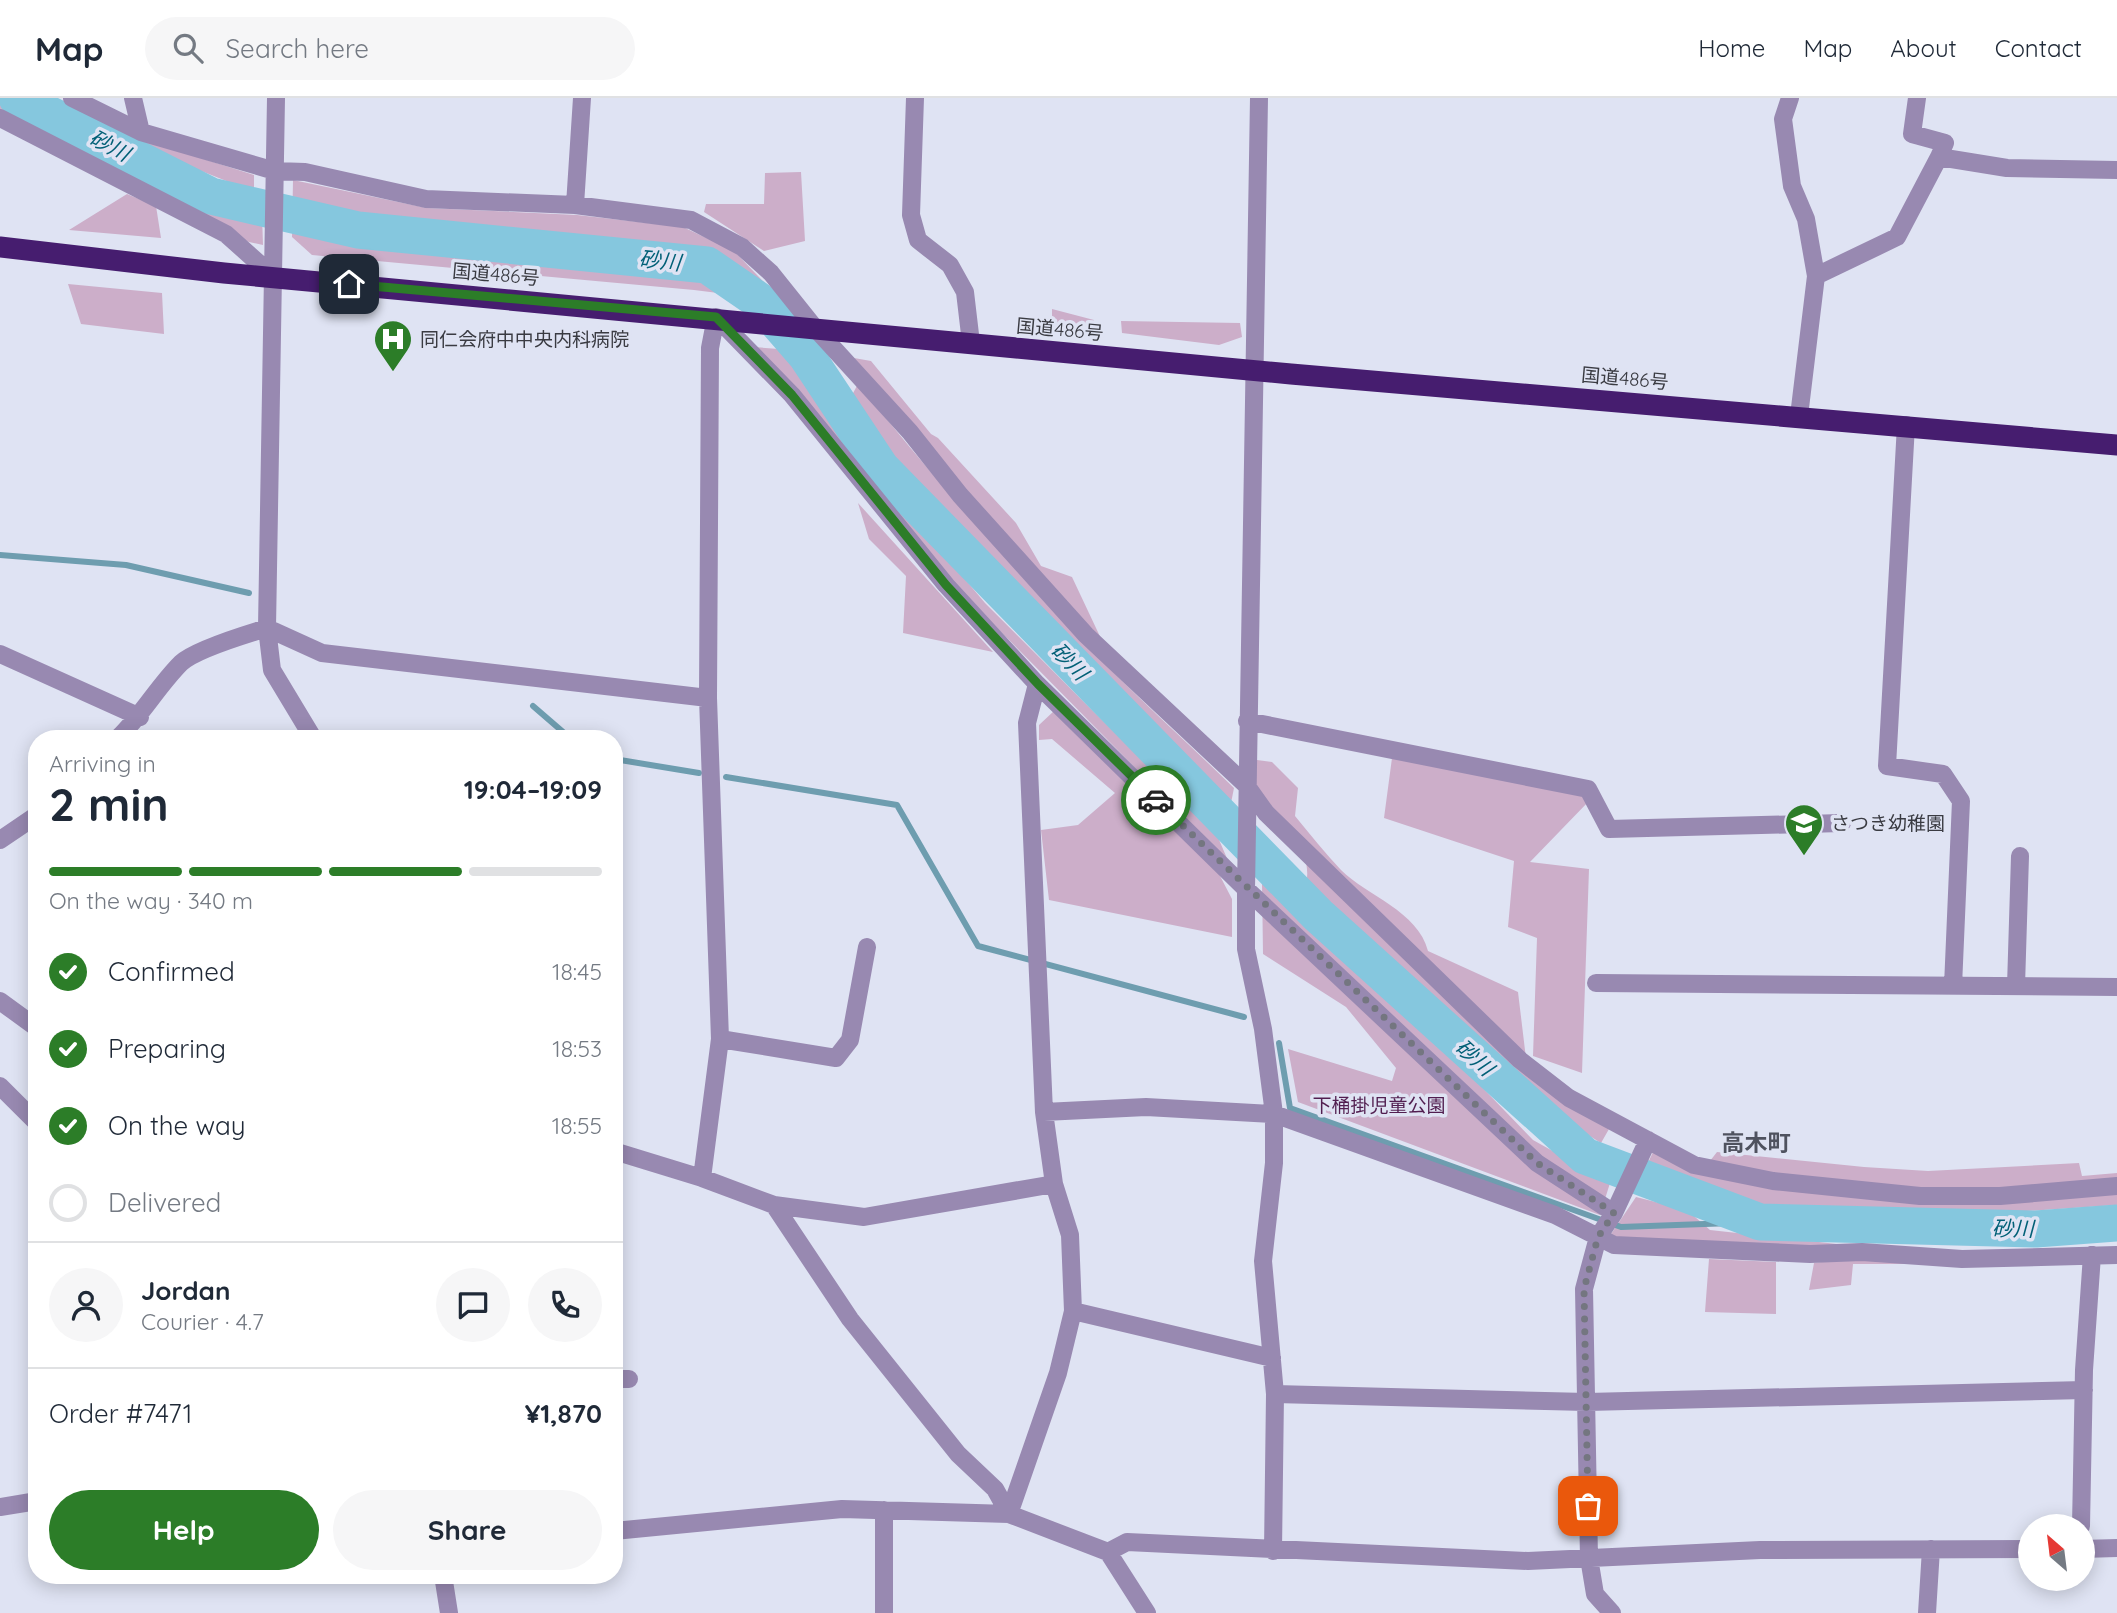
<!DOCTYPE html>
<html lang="en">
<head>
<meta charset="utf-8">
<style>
  :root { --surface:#fff; --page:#f6f6f7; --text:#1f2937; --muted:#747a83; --line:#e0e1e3; --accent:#2c7d28 }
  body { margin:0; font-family:Quicksand,"Noto Sans JP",sans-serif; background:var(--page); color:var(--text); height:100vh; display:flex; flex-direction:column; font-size:26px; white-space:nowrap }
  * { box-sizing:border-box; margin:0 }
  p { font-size:23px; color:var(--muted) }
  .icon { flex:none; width:38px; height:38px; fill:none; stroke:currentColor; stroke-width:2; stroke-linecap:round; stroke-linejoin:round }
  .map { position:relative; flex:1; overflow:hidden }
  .panel { position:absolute; left:28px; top:632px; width:595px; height:854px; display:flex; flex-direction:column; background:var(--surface); border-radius:28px; box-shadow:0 4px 18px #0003 }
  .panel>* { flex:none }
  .needle { width:46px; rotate:332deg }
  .fabs { position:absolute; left:2018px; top:1416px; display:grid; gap:14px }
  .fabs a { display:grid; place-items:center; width:77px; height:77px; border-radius:50%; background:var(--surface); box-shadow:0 4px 18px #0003; font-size:35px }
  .pin { position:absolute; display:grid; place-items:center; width:60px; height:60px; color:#fff; margin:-30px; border-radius:14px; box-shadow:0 4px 10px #0006 }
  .courier { position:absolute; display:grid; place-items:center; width:70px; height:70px; margin:-35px; border:5px solid #2c7d28; border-radius:50%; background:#fff; color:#222; box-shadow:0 2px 9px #0007 }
  .overview em { font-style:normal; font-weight:700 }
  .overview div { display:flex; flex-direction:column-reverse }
  .overview { display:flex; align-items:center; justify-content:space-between; height:119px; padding:0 21px }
  h1 { font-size:46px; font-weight:700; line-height:52px }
  .bar { display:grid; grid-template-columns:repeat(4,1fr); gap:10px 7px; align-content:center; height:84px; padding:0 21px }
  .bar i { height:9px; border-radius:5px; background:var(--line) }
  .bar .selected { background:var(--accent) }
  .bar p { grid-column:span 4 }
  .line { display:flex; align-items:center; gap:18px; padding:0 21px; border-top:2px solid var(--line) }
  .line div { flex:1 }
  .round { display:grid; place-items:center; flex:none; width:74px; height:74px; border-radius:37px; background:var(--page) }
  ol { padding:0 21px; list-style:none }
  li { display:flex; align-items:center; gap:21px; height:77px }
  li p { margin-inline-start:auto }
  li .icon { padding:7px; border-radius:50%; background:var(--accent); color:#fff; stroke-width:4 }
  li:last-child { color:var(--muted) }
  li i { width:38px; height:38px; border:4px solid var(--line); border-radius:50% }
  .action { display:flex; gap:14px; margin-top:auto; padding:14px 21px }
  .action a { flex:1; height:80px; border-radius:42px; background:var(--accent); color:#fff; font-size:28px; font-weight:700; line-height:80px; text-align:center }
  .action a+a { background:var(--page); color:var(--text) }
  header { display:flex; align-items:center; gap:42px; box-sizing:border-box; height:98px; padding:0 35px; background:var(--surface); border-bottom:2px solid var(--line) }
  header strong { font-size:33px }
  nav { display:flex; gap:38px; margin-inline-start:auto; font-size:24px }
  .search { width:490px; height:63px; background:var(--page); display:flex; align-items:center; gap:18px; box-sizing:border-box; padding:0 24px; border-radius:38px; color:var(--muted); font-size:26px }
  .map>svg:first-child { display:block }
  .green { fill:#ccaec9 }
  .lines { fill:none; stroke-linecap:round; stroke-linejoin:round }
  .stream { stroke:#6e9daf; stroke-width:6 }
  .river { stroke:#85c7de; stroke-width:37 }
  .minor { stroke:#9889b1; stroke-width:18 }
  .highway { stroke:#461d6f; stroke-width:21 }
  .done { stroke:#747680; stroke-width:7; stroke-dasharray:0 12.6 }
  .route { stroke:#2c7d28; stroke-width:9 }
  .labels { text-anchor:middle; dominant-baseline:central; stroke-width:7; stroke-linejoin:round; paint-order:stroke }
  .street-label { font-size:19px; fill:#3a3b42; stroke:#dfe3f3 }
  .poi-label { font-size:19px; fill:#3a3b42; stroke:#dfe3f3; text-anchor:start }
  .park-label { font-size:19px; fill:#511e50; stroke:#dfe3f3 }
  .water-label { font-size:21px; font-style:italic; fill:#026077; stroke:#dfe3f3 }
  .quarter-label { font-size:23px; font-weight:bold; fill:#4f525f; stroke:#dfe3f3 }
</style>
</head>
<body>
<header>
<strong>Map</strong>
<div class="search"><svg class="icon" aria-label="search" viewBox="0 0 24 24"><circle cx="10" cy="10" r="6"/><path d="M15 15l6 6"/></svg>Search here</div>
<nav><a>Home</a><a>Map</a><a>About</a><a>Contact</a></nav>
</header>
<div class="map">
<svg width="2117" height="1515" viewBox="0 0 2117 1515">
  <rect width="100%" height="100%" fill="#dfe3f3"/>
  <!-- green -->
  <path class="green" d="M 30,0 L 54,0 L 135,39 L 254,77 L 254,94 L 86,27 Z
    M 0,1 L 194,101 L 262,117 L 263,147 L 249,144 L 0,16 Z
    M 801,74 L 805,143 L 764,153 L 704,114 L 706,106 L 764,106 L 765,75 Z
    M 293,82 L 427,110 L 577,117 L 683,129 L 734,153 L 782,203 L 694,192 L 312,157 L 292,139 Z
    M 127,96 L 156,108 L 161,140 L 69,132 Z
    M 68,186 L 162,195 L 164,236 L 81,226 Z
    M 1052,211 L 1094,222 L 1094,231 L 1052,226 Z
    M 1121,223 L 1240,225 L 1242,239 L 1219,247 L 1122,235 Z
    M 754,249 L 792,252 L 873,372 L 985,505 L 1217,737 L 1229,765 L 948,480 Z
    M 854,260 L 871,263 L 931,336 L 938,340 L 1016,425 L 1041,468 L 1072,479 L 1104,547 L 963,393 Z
    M 858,286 C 938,385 1021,481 1111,572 C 1151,612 1193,650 1234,690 L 1231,705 L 1066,547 L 871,344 L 852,297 Z
    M 858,405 L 993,554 L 903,535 L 906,478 L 869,441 Z
    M 1054,613 L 1219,776 L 1232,801 L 1232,839 L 1049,802 L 1041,732 L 1078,727 L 1115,695 L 1052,641 L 1039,642 L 1039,627 Z
    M 1392,660 L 1585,697 L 1590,702 L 1530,764 L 1589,771 L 1582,975 L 1533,958 L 1537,840 L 1508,829 L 1514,763 L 1384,720 Z
    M 1257,662 L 1272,664 L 1298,690 L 1295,718 C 1310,736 1325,755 1341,772 C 1367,798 1418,813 1428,853 L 1518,894 L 1528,977 L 1609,1031 L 1601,1045 L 1567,1024 L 1489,957 L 1306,789 C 1314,745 1282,721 1255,690 Z
    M 1262,785 L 1303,813 L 1418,923 L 1533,1042 L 1610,1085 L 1600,1117 L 1298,1004 L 1288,951 L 1392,983 L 1396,970 L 1346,909 L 1263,856 Z
    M 1654,1052 L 1710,1063 L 1717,1054 L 1864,1069 L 1928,1073 L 2079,1065 L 2082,1078 L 2117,1075 L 2117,1107 L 2012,1114 L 1843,1109 L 1757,1115 L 1645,1071 Z
    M 1636,1099 L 1687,1112 L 1710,1132 L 1846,1147 L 1810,1151 L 1609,1139 Z
    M 1867,1158 L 1919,1166 L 1853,1166 L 1851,1187 L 1809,1192 L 1814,1165 Z
    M 1709,1161 L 1776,1164 L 1776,1216 L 1705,1214 Z"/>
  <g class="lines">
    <!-- stream -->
    <path class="stream" d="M 0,457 L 126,467 L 249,495
      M 533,608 L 570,640
      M 614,661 L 699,675
      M 726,679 L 897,707 L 978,848 L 1244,919
      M 1279,945 L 1290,1010 L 1621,1129 L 1760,1124"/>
    <!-- river -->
    <path class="river" d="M 17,0 L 211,98 L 358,132 L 707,167 L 758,202 L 806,257 L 881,370 L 1318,817 L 1585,1058 L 1760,1124 L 2036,1131 L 2117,1125"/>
    <!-- minor -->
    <path class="minor" d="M 72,0 L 141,34 L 275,73 L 305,74 L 426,101 L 575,107 L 691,122 L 742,149 L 771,175 L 815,230 L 910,334 L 960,397 L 1086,537 L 1246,687 L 1266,715 L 1520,962 L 1569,1000 L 1694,1067 L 1773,1083 L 1920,1098 L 2000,1098 L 2117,1088
      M 133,0 L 141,34
      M 276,0 L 267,530 L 272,572 L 313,640
      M 915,0 L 911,117 L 918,142 L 950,167 L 965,194 L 971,245
      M 1259,0 L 1246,791 L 1246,851 L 1263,931 L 1274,1016 L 1274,1065 L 1263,1163 L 1275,1296 L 1273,1453
      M 1790,0 L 1783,21 L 1792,88 L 1806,121 L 1816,178 L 1799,318
      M 1917,0 L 1912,36 L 1945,45 L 1939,59
      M 0,20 L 226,136 L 273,178
      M 575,107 L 582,0
      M 1816,178 L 1897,139 L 1939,59 L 2007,70 L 2117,72
      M 716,219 L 792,297 L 946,487 L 1037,586 L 1246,791 L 1537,1065 L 1614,1115
      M 1906,327 L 1887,668 L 1943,676 L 1961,703 L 1953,888
      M 0,556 L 140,619
      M 1247,623 L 1588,691 L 1609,731 L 1842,725
      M 118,640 C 142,617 158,588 181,565 C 195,552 247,536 267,530 L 322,555 L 708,600
      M 0,742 L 37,717
      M 1596,885 L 2117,889
      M 2016,888 L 2020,758
      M 0,903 L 37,930
      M 720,941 L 836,960 L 850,942 L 867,849
      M 0,988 L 37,1025
      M 1044,1014 L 1146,1009 L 1274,1016 L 1555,1117 L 1614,1147 L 1810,1156 L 1862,1154 L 1962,1161 L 2117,1157
      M 614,1053 L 702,1080 L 774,1107 L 864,1119 L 1054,1086
      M 702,1080 L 720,941 L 708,600 L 710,250 L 716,219
      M 774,1107 L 850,1221 L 958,1356 L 995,1391 L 1009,1416
      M 1073,1213 L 1272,1260
      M 614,1281 L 629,1281
      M 1275,1296 L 1587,1304 L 2084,1292
      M 0,1409 L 37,1403
      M 1009,1416 L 1058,1275 L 1073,1213 L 1070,1137 L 1054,1086 L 1044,1014 L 1027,625 L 1037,586
      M 2081,1428 L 2084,1272 L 2092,1157
      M 614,1433 L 842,1411 L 1009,1416 L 1108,1454 L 1147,1515
      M 2082,1451 L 2117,1450
      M 1108,1454 L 1127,1444 L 1528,1463 L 1760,1452 L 2030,1451
      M 443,1477 L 449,1515
      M 884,1515 L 884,1412
      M 1612,1515 L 1595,1496 L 1589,1460 L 1584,1191 L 1598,1139 L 1614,1115 L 1648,1042
      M 1927,1515 L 1931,1451"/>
    <!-- highway -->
    <path class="highway" d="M 0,149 L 224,175 L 1291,276 L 2117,347"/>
  </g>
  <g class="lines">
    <!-- done -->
    <path class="done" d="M 1156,702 L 1537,1065 L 1614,1115 L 1598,1139 L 1584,1191 L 1588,1408"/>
    <!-- route -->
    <path class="route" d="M 349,186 L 716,219 L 792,297 L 946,487 L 1038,586 L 1156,702"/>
  </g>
  <!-- icons -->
  <defs>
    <symbol id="hospital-pin" viewBox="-11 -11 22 30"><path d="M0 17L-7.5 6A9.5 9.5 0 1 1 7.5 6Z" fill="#2c7d28" stroke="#dfe3f3"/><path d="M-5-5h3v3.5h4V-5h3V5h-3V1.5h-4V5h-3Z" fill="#fff"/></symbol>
    <symbol id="school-pin" viewBox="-11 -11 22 30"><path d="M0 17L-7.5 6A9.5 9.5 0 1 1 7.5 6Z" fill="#2c7d28" stroke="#dfe3f3"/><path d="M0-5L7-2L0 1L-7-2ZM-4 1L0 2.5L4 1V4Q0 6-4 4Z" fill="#fff"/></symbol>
  </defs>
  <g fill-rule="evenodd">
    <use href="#hospital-pin" x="371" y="219" width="44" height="60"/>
    <use href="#school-pin" x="1782" y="703" width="44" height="60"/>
  </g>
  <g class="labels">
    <!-- street labels -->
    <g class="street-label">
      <text transform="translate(496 176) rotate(5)">国道486号</text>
      <text transform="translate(1060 231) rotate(5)">国道486号</text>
      <text transform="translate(1625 280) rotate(5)">国道486号</text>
    </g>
    <!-- poi labels -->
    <g class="poi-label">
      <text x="420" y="241">同仁会府中中央内科病院</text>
      <text x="1831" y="725">さつき幼稚園</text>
    </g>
    <!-- park labels -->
    <g class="park-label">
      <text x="1379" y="1007">下桶掛児童公園</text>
    </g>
    <!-- water labels -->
    <g class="water-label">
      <text transform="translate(110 47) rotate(27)">砂川</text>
      <text transform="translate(660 162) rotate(6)">砂川</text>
      <text transform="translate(1070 563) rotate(46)">砂川</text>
      <text transform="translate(1475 959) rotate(42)">砂川</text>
      <text transform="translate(2013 1130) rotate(1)">砂川</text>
    </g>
    <!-- quarter labels -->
    <g class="quarter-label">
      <text x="1756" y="1044">高木町</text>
    </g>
  </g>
</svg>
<div class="fabs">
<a><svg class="needle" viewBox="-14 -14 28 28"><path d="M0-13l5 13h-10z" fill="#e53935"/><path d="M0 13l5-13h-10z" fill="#747a83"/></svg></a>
</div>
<div class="pin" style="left:1588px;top:1408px;background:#ea580c"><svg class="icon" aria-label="bag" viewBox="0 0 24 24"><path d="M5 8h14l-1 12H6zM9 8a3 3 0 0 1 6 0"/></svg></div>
<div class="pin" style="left:349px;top:186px;background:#1f2937"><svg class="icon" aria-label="home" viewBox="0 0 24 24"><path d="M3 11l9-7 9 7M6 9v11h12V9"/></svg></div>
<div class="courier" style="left:1156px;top:702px"><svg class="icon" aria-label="car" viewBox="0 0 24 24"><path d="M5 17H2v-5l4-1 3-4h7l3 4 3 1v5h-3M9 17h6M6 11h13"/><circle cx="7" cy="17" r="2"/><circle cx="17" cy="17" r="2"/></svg></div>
<section class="panel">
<div class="overview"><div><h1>2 min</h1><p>Arriving in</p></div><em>19:04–19:09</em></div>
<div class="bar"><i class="selected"></i><i class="selected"></i><i class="selected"></i><i></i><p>On the way · 340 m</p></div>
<ol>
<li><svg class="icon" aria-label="check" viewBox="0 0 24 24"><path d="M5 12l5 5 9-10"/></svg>Confirmed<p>18:45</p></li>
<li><svg class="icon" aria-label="check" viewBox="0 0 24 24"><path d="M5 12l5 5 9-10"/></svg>Preparing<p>18:53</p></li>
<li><svg class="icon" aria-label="check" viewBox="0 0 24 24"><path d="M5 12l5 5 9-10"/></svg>On the way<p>18:55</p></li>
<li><i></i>Delivered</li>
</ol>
<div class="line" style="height:126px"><a class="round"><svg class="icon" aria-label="person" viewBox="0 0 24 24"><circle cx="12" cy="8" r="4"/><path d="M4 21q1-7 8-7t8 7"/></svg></a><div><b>Jordan</b><p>Courier · 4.7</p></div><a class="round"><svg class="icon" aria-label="chat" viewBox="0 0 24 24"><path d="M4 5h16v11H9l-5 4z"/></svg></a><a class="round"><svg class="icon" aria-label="phone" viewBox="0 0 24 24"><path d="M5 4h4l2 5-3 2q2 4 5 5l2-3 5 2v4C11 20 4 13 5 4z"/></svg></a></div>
<div class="line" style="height:91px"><div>Order #7471</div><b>¥1,870</b></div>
<div class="action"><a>Help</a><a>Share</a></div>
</section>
</div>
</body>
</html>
